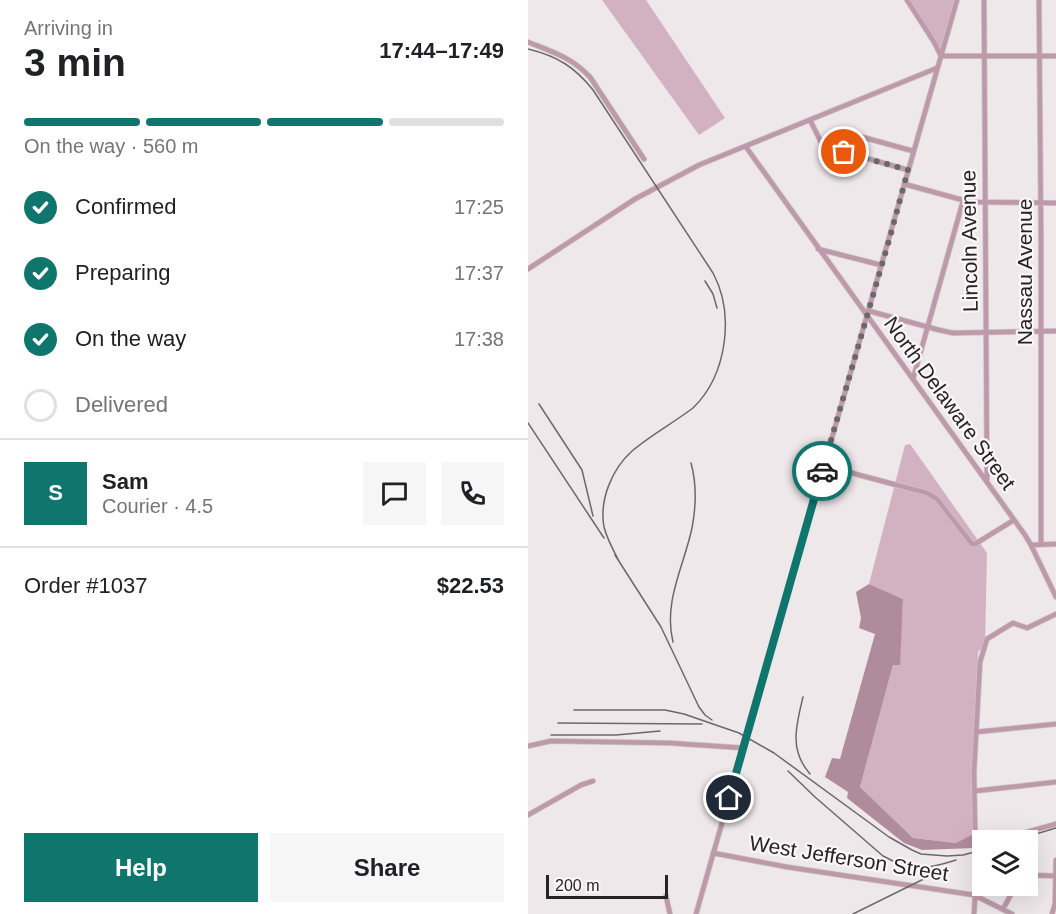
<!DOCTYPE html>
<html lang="en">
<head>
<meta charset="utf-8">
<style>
  :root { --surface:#fff; --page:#f6f6f6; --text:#202124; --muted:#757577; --line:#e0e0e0; --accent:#0f766e }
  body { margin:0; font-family:Arial,sans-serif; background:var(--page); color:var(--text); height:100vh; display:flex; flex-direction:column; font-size:22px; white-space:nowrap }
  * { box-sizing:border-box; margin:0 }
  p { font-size:20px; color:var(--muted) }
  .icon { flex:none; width:33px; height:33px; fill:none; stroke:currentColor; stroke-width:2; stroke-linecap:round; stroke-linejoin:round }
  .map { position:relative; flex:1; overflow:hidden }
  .side { display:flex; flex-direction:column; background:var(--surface); width:528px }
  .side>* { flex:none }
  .controls { position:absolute; left:444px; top:830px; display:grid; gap:12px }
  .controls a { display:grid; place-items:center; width:66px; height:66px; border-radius:0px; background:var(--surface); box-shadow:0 6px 24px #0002; font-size:30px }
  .scale { position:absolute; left:18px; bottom:15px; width:122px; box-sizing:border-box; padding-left:6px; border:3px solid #262324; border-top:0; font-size:16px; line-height:21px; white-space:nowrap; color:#262324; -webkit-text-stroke:4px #fcf6f8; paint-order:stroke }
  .pin { position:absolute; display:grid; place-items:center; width:51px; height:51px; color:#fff; margin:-26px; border:3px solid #fff; border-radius:50%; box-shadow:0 2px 6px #0007 }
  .courier { position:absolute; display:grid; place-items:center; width:60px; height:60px; margin:-30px; border:4px solid #0f766e; border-radius:50%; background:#fff; color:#222; box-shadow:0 2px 8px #0007 }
  .overview em { font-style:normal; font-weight:700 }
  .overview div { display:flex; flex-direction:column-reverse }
  .overview { display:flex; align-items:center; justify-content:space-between; height:102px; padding:0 24px }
  h1 { font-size:39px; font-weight:700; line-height:45px }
  .bar { display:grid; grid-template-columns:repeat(4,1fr); gap:9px 6px; align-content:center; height:72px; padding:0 24px }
  .bar i { height:8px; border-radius:4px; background:var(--line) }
  .bar .current { background:var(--accent) }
  .bar p { grid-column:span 4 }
  .line { display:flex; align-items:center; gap:15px; padding:0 24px; border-top:2px solid var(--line) }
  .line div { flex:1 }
  .round { display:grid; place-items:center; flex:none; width:63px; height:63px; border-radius:0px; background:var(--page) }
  ol { padding:0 24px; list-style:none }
  li { display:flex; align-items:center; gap:18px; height:66px }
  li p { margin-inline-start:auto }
  li .icon { padding:6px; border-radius:50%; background:var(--accent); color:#fff; stroke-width:4 }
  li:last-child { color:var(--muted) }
  li i { width:33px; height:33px; border:3px solid var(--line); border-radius:50% }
  .cta { display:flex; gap:12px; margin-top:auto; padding:12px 24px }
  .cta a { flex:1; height:69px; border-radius:0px; background:var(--accent); color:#fff; font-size:24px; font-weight:700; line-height:69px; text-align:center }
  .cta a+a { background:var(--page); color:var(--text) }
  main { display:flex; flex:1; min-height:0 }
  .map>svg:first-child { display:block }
  .green { fill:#d2b1c0 }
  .water { fill:#b08b9c }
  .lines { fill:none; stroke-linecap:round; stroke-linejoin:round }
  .minor-casing { stroke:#cbc5c7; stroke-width:6 }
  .minor { stroke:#be99aa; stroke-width:4.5 }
  .rail { stroke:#6c686a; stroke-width:1.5 }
  .done { stroke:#6c686a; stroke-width:6; stroke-dasharray:0 10.8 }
  .route { stroke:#0f766e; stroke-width:8 }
  .labels { text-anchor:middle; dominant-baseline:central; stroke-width:4.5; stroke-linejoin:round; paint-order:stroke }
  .street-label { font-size:21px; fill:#262324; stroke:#fcf6f8 }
</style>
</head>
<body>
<main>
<section class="side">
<div class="overview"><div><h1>3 min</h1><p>Arriving in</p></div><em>17:44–17:49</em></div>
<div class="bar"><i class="current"></i><i class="current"></i><i class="current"></i><i></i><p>On the way · 560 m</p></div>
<ol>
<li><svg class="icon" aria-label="check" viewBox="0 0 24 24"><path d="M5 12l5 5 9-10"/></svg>Confirmed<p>17:25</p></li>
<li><svg class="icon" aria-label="check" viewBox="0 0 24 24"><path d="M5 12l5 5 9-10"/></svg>Preparing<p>17:37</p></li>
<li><svg class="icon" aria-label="check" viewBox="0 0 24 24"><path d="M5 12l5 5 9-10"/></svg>On the way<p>17:38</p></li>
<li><i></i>Delivered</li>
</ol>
<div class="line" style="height:108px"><b class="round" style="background:var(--accent);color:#fff">S</b><div><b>Sam</b><p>Courier · 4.5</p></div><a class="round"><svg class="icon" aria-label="chat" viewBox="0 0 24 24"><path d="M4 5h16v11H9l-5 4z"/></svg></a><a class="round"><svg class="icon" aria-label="phone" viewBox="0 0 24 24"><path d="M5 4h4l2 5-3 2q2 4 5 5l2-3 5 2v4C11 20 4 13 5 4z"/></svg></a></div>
<div class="line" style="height:78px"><div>Order #1037</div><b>$22.53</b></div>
<div class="cta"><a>Help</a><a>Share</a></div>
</section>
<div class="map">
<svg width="528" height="914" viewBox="0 0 528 914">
  <rect width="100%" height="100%" fill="#efe8eb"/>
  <!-- green -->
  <path class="green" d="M 74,0 L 118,0 L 197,118 L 171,135 Z
    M 379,0 L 428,0 L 414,50 Z
    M 382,444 L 459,553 L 457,645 L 450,652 L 445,834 L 428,843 L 385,838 L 332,787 L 365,665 L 371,665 L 375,599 L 341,584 L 377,445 Z"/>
  <!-- water -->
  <path class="water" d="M 341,584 L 375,599 L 372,665 L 365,665 L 332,787 L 385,838 L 428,843 L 445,834 L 446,848 L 394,850 L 376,843 L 319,798 L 320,792 L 297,777 L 304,758 L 312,759 L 347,634 L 331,628 L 333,618 L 328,592 Z"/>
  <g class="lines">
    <defs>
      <path id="minor" d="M 379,0 L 406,42 L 413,56 L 528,56
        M 456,0 L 459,480
        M 511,0 L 513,238 L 513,544
        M 0,42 C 25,52 43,57 62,77 L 116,159
        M 282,120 L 295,146 L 380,170
        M 218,147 L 497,535 L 503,545 L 528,597
        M 329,155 L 334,137 L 385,151
        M 376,184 L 442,202 L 528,203
        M 290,249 L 353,265
        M 0,269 L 107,199 L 171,165 L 409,68
        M 341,311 L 411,330 L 425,333 L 528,331
        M 385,379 L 435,201
        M 296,464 L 331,475 L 399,493 L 409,499 L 444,544 L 447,544 L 486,520
        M 503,545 L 528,544
        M 448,732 L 528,724
        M 0,746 L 23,741 L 141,743 L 216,748
        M 447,791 L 528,782
        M 0,815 L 53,785 L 65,781
        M 470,840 L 528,824
        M 185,853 L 259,867 L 446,895 L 484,914
        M 500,875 L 528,876
        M 138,896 L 142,914
        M 475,909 L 486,889 L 486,885
        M 168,914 L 429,0
        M 446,914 L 450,847 L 447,828 L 446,772 L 452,662 L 459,639 L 485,623 L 499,628 L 528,614
        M 524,914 L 527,904 L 528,860"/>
    </defs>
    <!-- minor casing -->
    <use href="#minor" class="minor-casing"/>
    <!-- minor -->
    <use href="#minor" class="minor"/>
    <!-- rail -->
    <path class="rail" d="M 0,49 C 29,56 47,67 65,90 L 185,273 C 207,314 199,375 165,408 C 145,423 123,435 104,451 C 84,469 71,500 76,527 C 79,539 85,550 91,561
      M 177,281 L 185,294 L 189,308
      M 11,404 L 54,470 L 65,516
      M 0,423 L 76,538
      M 87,555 L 133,627 L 171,707 L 177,715 L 184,720
      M 145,642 C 135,602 156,566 164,528 C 168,507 169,485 163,463
      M 275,697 C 268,726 261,750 282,774
      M 46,710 L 137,710 L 156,714 L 211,733 L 246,753 L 361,837 L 384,850 L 393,854 L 419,856 L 435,855 L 454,850
      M 30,723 L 174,724
      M 23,735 L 88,735 L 132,731
      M 260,771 L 287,797 L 355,856 C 384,872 397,870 428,860
      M 488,840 L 528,828
      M 325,914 L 416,869"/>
  </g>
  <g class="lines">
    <!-- done -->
    <path class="done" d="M 294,471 L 362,237 L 380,170 L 316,152"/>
    <!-- route -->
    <path class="route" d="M 201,798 L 294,471"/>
  </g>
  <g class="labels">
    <!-- street labels -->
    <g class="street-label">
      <text transform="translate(441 241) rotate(-91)">Lincoln Avenue</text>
      <text transform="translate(496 272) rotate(-90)">Nassau Avenue</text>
      <text transform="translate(422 403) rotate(54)">North Delaware Street</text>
      <text transform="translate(321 858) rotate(9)">West Jefferson Street</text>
    </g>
  </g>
</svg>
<div class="controls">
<a><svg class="icon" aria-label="layers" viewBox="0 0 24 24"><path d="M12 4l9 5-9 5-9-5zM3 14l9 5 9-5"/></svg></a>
</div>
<div class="scale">200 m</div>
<div class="pin" style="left:316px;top:152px;background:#ea580c"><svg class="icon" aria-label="bag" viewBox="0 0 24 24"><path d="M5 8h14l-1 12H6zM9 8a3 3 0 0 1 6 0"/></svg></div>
<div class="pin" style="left:201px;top:798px;background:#1f2937"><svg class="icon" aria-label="home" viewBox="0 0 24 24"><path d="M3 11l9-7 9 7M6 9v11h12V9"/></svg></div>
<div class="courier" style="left:294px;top:471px"><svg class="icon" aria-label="car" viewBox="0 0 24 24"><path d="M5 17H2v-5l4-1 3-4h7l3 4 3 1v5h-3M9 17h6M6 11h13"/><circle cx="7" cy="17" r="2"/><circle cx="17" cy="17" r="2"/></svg></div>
</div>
</main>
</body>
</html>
